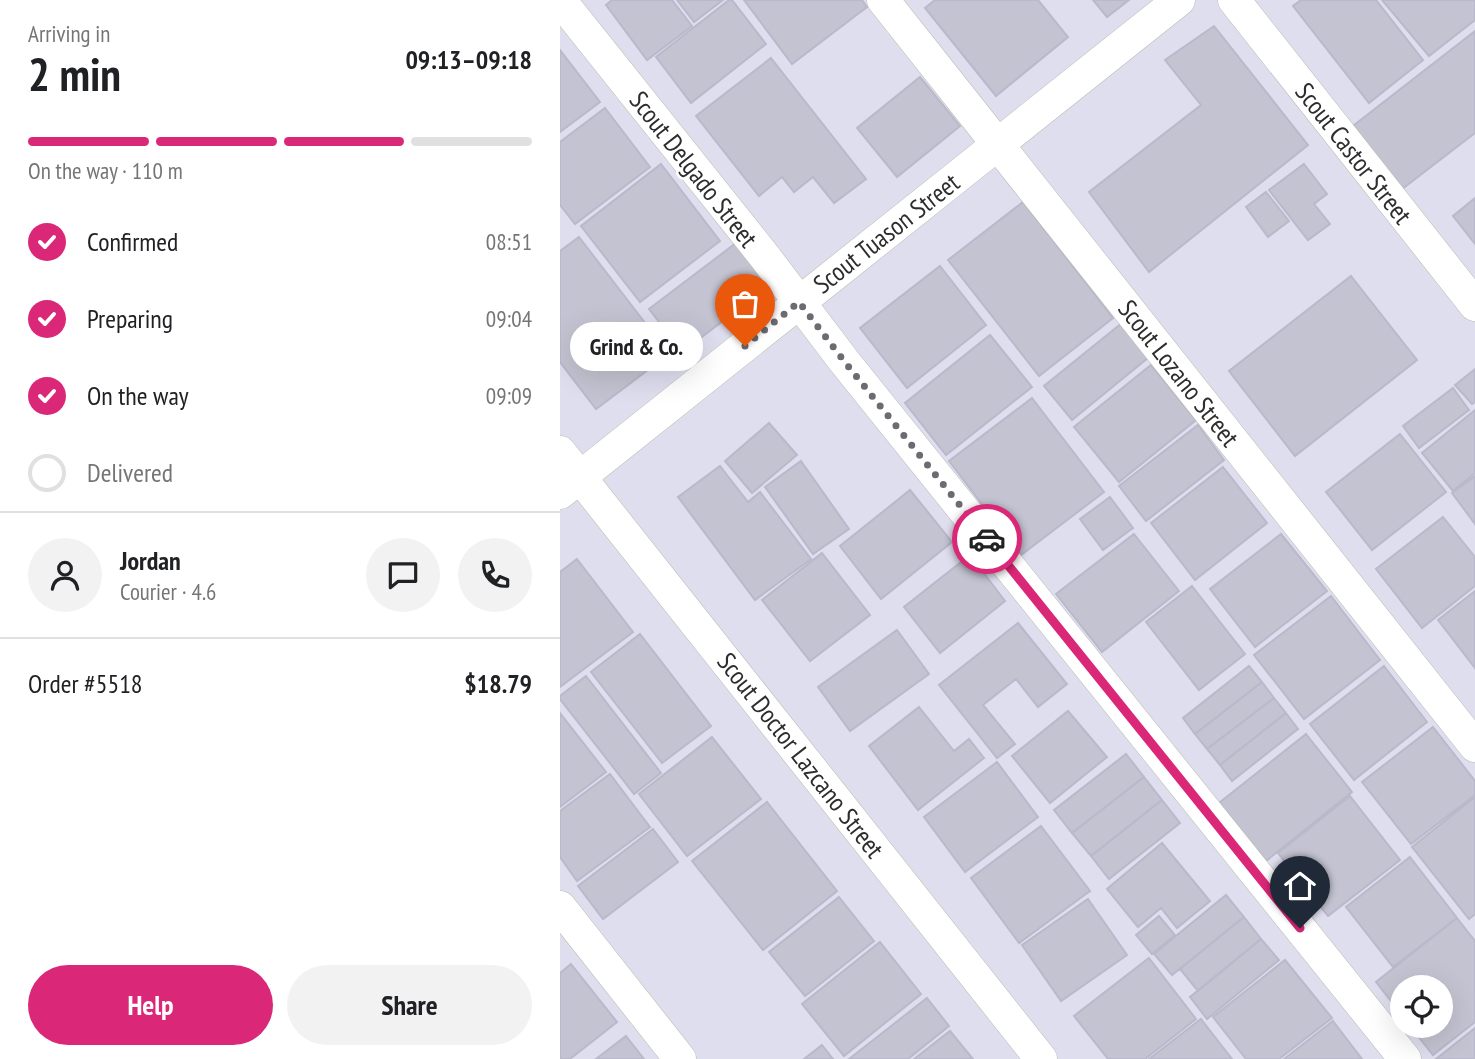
<!DOCTYPE html>
<html lang="en">
<head>
<meta charset="utf-8">
<style>
  :root { --surface:#fff; --page:#f2f2f2; --text:#202124; --muted:#757577; --line:#e0e0e0; --accent:#db2777 }
  body { margin:0; font-family:"PT Sans Narrow",sans-serif; background:var(--page); color:var(--text); height:100vh; display:flex; flex-direction:column; font-size:26px; white-space:nowrap }
  * { box-sizing:border-box; margin:0 }
  p { font-size:23px; color:var(--muted) }
  .icon { flex:none; width:38px; height:38px; fill:none; stroke:currentColor; stroke-width:2; stroke-linecap:round; stroke-linejoin:round }
  .map { position:relative; flex:1; overflow:hidden }
  .panel { display:flex; flex-direction:column; background:var(--surface); width:560px }
  .panel>* { flex:none }
  .fabs { position:absolute; left:830px; top:975px; display:grid; gap:14px }
  .fabs a { display:grid; place-items:center; width:63px; height:63px; border-radius:50%; background:var(--surface); box-shadow:0 7px 28px #0002; font-size:35px }
  .pin { position:absolute; display:grid; place-items:center; width:60px; height:60px; color:#fff; margin:-72px -30px; border-radius:50% 50% 50% 0; rotate:-45deg; box-shadow:0 0 7px #0007 }
  .pin .icon { rotate:45deg }
  .courier { position:absolute; display:grid; place-items:center; width:70px; height:70px; margin:-35px; border:5px solid #db2777; border-radius:50%; background:#fff; color:#222; box-shadow:0 2px 9px #0007 }
  .bubble { position:absolute; height:49px; border-radius:24px; background:var(--surface); box-shadow:0 7px 28px #0002; font-size:23px; font-weight:600; line-height:49px; text-align:center }
  .summary em { font-style:normal; font-weight:600 }
  .summary div { display:flex; flex-direction:column-reverse }
  .summary { display:flex; align-items:center; justify-content:space-between; height:119px; padding:0 28px }
  h1 { font-size:46px; font-weight:600; line-height:52px }
  .bar { display:grid; grid-template-columns:repeat(4,1fr); gap:10px 7px; align-content:center; height:84px; padding:0 28px }
  .bar i { height:9px; border-radius:5px; background:var(--line) }
  .bar .active { background:var(--accent) }
  .bar p { grid-column:span 4 }
  .line { display:flex; align-items:center; gap:18px; padding:0 28px; border-top:2px solid var(--line) }
  .line div { flex:1 }
  .round { display:grid; place-items:center; flex:none; width:74px; height:74px; border-radius:37px; background:var(--page) }
  ol { padding:0 28px; list-style:none }
  li { display:flex; align-items:center; gap:21px; height:77px }
  li p { margin-inline-start:auto }
  li .icon { padding:7px; border-radius:50%; background:var(--accent); color:#fff; stroke-width:4 }
  li:last-child { color:var(--muted) }
  li i { width:38px; height:38px; border:4px solid var(--line); border-radius:50% }
  .button { display:flex; gap:14px; margin-top:auto; padding:14px 28px }
  .button a { flex:1; height:80px; border-radius:42px; background:var(--accent); color:#fff; font-size:28px; font-weight:600; line-height:80px; text-align:center }
  .button a+a { background:var(--page); color:var(--text) }
  main { display:flex; flex:1; min-height:0 }
  .map>svg:first-child { display:block }
  .building { fill:#c4c3d1; stroke:#bab8cb; stroke-width:2 }
  .lines { fill:none; stroke-linecap:round; stroke-linejoin:round }
  .minor-casing { stroke:#b9bdae; stroke-width:33 }
  .minor { stroke:#fff; stroke-width:32 }
  .done { stroke:#6b6b71; stroke-width:7; stroke-dasharray:0 12.6 }
  .route { stroke:#db2777; stroke-width:9 }
  .labels { text-anchor:middle; dominant-baseline:central; stroke-width:5; stroke-linejoin:round; paint-order:stroke }
  .street-label { font-size:26px; fill:#2d2d2d; stroke:#fff }
</style>
</head>
<body>
<main>
<section class="panel">
<div class="summary"><div><h1>2 min</h1><p>Arriving in</p></div><em>09:13–09:18</em></div>
<div class="bar"><i class="active"></i><i class="active"></i><i class="active"></i><i></i><p>On the way · 110 m</p></div>
<ol>
<li><svg class="icon" aria-label="check" viewBox="0 0 24 24"><path d="M5 12l5 5 9-10"/></svg>Confirmed<p>08:51</p></li>
<li><svg class="icon" aria-label="check" viewBox="0 0 24 24"><path d="M5 12l5 5 9-10"/></svg>Preparing<p>09:04</p></li>
<li><svg class="icon" aria-label="check" viewBox="0 0 24 24"><path d="M5 12l5 5 9-10"/></svg>On the way<p>09:09</p></li>
<li><i></i>Delivered</li>
</ol>
<div class="line" style="height:126px"><a class="round"><svg class="icon" aria-label="person" viewBox="0 0 24 24"><circle cx="12" cy="8" r="4"/><path d="M4 21q1-7 8-7t8 7"/></svg></a><div><b>Jordan</b><p>Courier · 4.6</p></div><a class="round"><svg class="icon" aria-label="chat" viewBox="0 0 24 24"><path d="M4 5h16v11H9l-5 4z"/></svg></a><a class="round"><svg class="icon" aria-label="phone" viewBox="0 0 24 24"><path d="M5 4h4l2 5-3 2q2 4 5 5l2-3 5 2v4C11 20 4 13 5 4z"/></svg></a></div>
<div class="line" style="height:91px"><div>Order #5518</div><b>$18.79</b></div>
<div class="button"><a>Help</a><a>Share</a></div>
</section>
<div class="map">
<svg width="915" height="1059" viewBox="0 0 915 1059">
  <rect width="100%" height="100%" fill="#dfdeef"/>
  <!-- building -->
  <path class="building" d="M 52,0 L 112,0 L 132,26 L 87,60 L 46,5 Z
    M 117,0 L 163,0 L 134,22 Z
    M 169,0 L 172,0 L 206,44 L 131,103 L 96,57 Z
    M 184,0 L 302,0 L 307,7 L 232,64 Z
    M 375,0 L 478,0 L 508,37 L 436,96 L 365,8 Z
    M 533,0 L 569,0 L 547,17 Z
    M 741,0 L 816,0 L 863,60 L 809,103 L 733,6 Z
    M 822,0 L 915,0 L 915,20 L 869,56 Z
    M 654,26 L 748,145 L 589,272 L 529,192 L 641,105 L 605,60 Z
    M 915,31 L 915,133 L 842,189 L 793,126 Z
    M 0,50 L 40,102 L 0,132 Z
    M 211,58 L 306,179 L 274,203 L 253,177 L 234,192 L 222,177 L 199,196 L 136,116 Z
    M 360,77 L 400,126 L 337,177 L 297,128 Z
    M 45,108 L 90,167 L 15,224 L 0,205 L 0,142 Z
    M 101,164 L 160,241 L 80,302 L 21,226 Z
    M 744,164 L 767,194 L 754,204 L 770,224 L 748,240 L 709,190 Z
    M 706,192 L 729,221 L 708,237 L 686,207 Z
    M 915,198 L 915,244 L 893,216 Z
    M 463,202 L 553,318 L 479,376 L 388,260 Z
    M 19,237 L 109,354 L 36,409 L 0,362 L 0,251 Z
    M 176,243 L 209,286 L 122,352 L 89,309 Z
    M 380,266 L 426,325 L 347,388 L 300,328 Z
    M 791,276 L 857,360 L 735,456 L 669,371 Z
    M 562,323 L 589,357 L 512,420 L 484,386 Z
    M 430,335 L 472,387 L 386,455 L 345,403 Z
    M 591,365 L 636,420 L 559,482 L 514,427 Z
    M 915,369 L 915,402 L 912,404 L 895,385 Z
    M 893,388 L 909,410 L 859,448 L 843,426 Z
    M 472,398 L 544,492 L 461,555 L 389,461 Z
    M 915,410 L 915,473 L 893,491 L 862,453 Z
    M 209,423 L 237,455 L 192,493 L 165,461 Z
    M 638,425 L 664,460 L 586,521 L 559,486 Z
    M 840,434 L 886,492 L 812,550 L 766,492 Z
    M 241,461 L 289,529 L 253,554 L 205,487 Z
    M 160,466 L 188,502 L 200,492 L 251,559 L 195,600 L 118,497 Z
    M 663,467 L 707,523 L 635,580 L 591,523 Z
    M 915,476 L 915,524 L 892,493 Z
    M 350,490 L 392,542 L 321,599 L 280,546 Z
    M 550,497 L 573,528 L 543,550 L 520,519 Z
    M 883,517 L 915,557 L 915,586 L 862,628 L 816,569 Z
    M 574,534 L 619,591 L 542,652 L 496,594 Z
    M 721,534 L 767,591 L 695,647 L 650,589 Z
    M 262,553 L 310,615 L 250,661 L 202,600 Z
    M 410,555 L 445,601 L 380,653 L 344,607 Z
    M 17,559 L 73,632 L 0,687 L 0,572 Z
    M 632,586 L 685,654 L 639,690 L 586,622 Z
    M 915,591 L 915,668 L 878,620 Z
    M 771,596 L 820,660 L 744,719 L 694,655 Z
    M 458,623 L 507,684 L 478,707 L 456,679 L 423,705 L 455,744 L 437,758 L 379,685 Z
    M 337,630 L 369,674 L 290,731 L 258,687 Z
    M 80,634 L 151,726 L 102,763 L 31,672 Z
    M 689,666 L 702,682 L 635,734 L 623,718 Z
    M 824,666 L 867,722 L 794,780 L 750,724 Z
    M 26,676 L 101,773 L 74,794 L 0,699 L 0,696 Z
    M 702,682 L 714,698 L 647,749 L 635,734 Z
    M 714,698 L 726,713 L 660,765 L 647,749 Z
    M 359,707 L 394,751 L 409,739 L 424,758 L 358,810 L 309,746 Z
    M 508,711 L 547,757 L 490,803 L 452,756 Z
    M 0,713 L 46,772 L 0,807 Z
    M 726,713 L 738,729 L 672,781 L 660,765 Z
    M 873,727 L 915,781 L 915,795 L 851,844 L 802,782 Z
    M 746,734 L 792,792 L 706,861 L 659,803 Z
    M 152,737 L 201,799 L 127,856 L 79,794 Z
    M 566,754 L 584,777 L 512,833 L 494,810 Z
    M 437,762 L 478,817 L 405,872 L 364,817 Z
    M 50,774 L 90,827 L 17,881 L 0,857 L 0,811 Z
    M 584,777 L 602,800 L 531,856 L 512,833 Z
    M 790,796 L 840,860 L 768,916 L 718,853 Z
    M 915,797 L 915,914 L 909,919 L 852,847 Z
    M 602,800 L 620,823 L 549,879 L 531,856 Z
    M 207,802 L 277,891 L 203,950 L 132,861 Z
    M 481,826 L 530,891 L 459,943 L 411,878 Z
    M 93,829 L 118,862 L 43,919 L 18,886 Z
    M 602,843 L 650,901 L 617,928 L 601,908 L 578,927 L 547,889 Z
    M 850,857 L 897,918 L 833,967 L 786,907 Z
    M 666,895 L 684,917 L 612,975 L 594,954 Z
    M 279,897 L 314,941 L 245,996 L 209,952 Z
    M 528,899 L 567,955 L 501,1001 L 462,945 Z
    M 599,916 L 615,935 L 592,954 L 576,935 Z
    M 684,917 L 701,939 L 638,991 L 620,969 Z
    M 897,918 L 915,941 L 915,1022 L 873,1055 L 850,1026 L 880,1026 L 880,987 L 842,987 L 842,1015 L 816,982 Z
    M 701,939 L 719,960 L 647,1019 L 630,997 Z
    M 320,942 L 361,994 L 284,1056 L 242,1004 Z
    M 589,958 L 636,1019 L 585,1059 L 548,1059 L 514,1016 Z
    M 725,960 L 772,1018 L 719,1059 L 686,1059 L 653,1017 Z
    M 11,964 L 57,1022 L 10,1059 L 0,1059 L 0,973 Z
    M 367,998 L 389,1026 L 348,1059 L 289,1059 Z
    M 641,1019 L 672,1059 L 589,1059 Z
    M 773,1021 L 802,1059 L 724,1059 Z
    M 915,1028 L 915,1059 L 876,1059 Z
    M 390,1031 L 413,1059 L 354,1059 Z
    M 66,1036 L 84,1059 L 36,1059 Z
    M 262,1045 L 273,1059 L 244,1059 Z"/>
  <g class="lines">
    <defs>
      <path id="minor" d="M 0,0 L 205,257 L 284,361 L 845,1059
        M 323,0 L 915,746
        M 674,0 L 915,305
        M 0,452 L 481,1059
        M 0,493 L 619,0
        M 0,907 L 120,1059"/>
    </defs>
    <!-- minor casing -->
    <use href="#minor" class="minor-casing"/>
    <!-- minor -->
    <use href="#minor" class="minor"/>
  </g>
  <g class="lines">
    <!-- done -->
    <path class="done" d="M 185,346 L 239,302 L 284,361 L 427,539"/>
    <!-- route -->
    <path class="route" d="M 427,539 L 740,928"/>
  </g>
  <g class="labels">
    <!-- street labels -->
    <g class="street-label">
      <text transform="translate(794 153) rotate(52)">Scout Castor Street</text>
      <text transform="translate(134 169) rotate(52)">Scout Delgado Street</text>
      <text transform="translate(326 233) rotate(-38)">Scout Tuason Street</text>
      <text transform="translate(619 373) rotate(52)">Scout Lozano Street</text>
      <text transform="translate(241 755) rotate(52)">Scout Doctor Lazcano Street</text>
    </g>
  </g>
</svg>
<div class="fabs">
<a><svg class="icon" aria-label="locate" viewBox="0 0 24 24"><circle cx="12" cy="12" r="6"/><path d="M12 2v4M12 18v4M2 12h4M18 12h4"/></svg></a>
</div>
<div class="pin" style="left:185px;top:346px;background:#ea580c"><svg class="icon" aria-label="bag" viewBox="0 0 24 24"><path d="M5 8h14l-1 12H6zM9 8a3 3 0 0 1 6 0"/></svg></div>
<div class="pin" style="left:740px;top:928px;background:#1f2937"><svg class="icon" aria-label="home" viewBox="0 0 24 24"><path d="M3 11l9-7 9 7M6 9v11h12V9"/></svg></div>
<div class="courier" style="left:427px;top:539px"><svg class="icon" aria-label="car" viewBox="0 0 24 24"><path d="M5 17H2v-5l4-1 3-4h7l3 4 3 1v5h-3M9 17h6M6 11h13"/><circle cx="7" cy="17" r="2"/><circle cx="17" cy="17" r="2"/></svg></div>
<div class="bubble" style="left:10px;top:322px;width:133px">Grind &amp; Co.</div>
</div>
</main>
</body>
</html>
